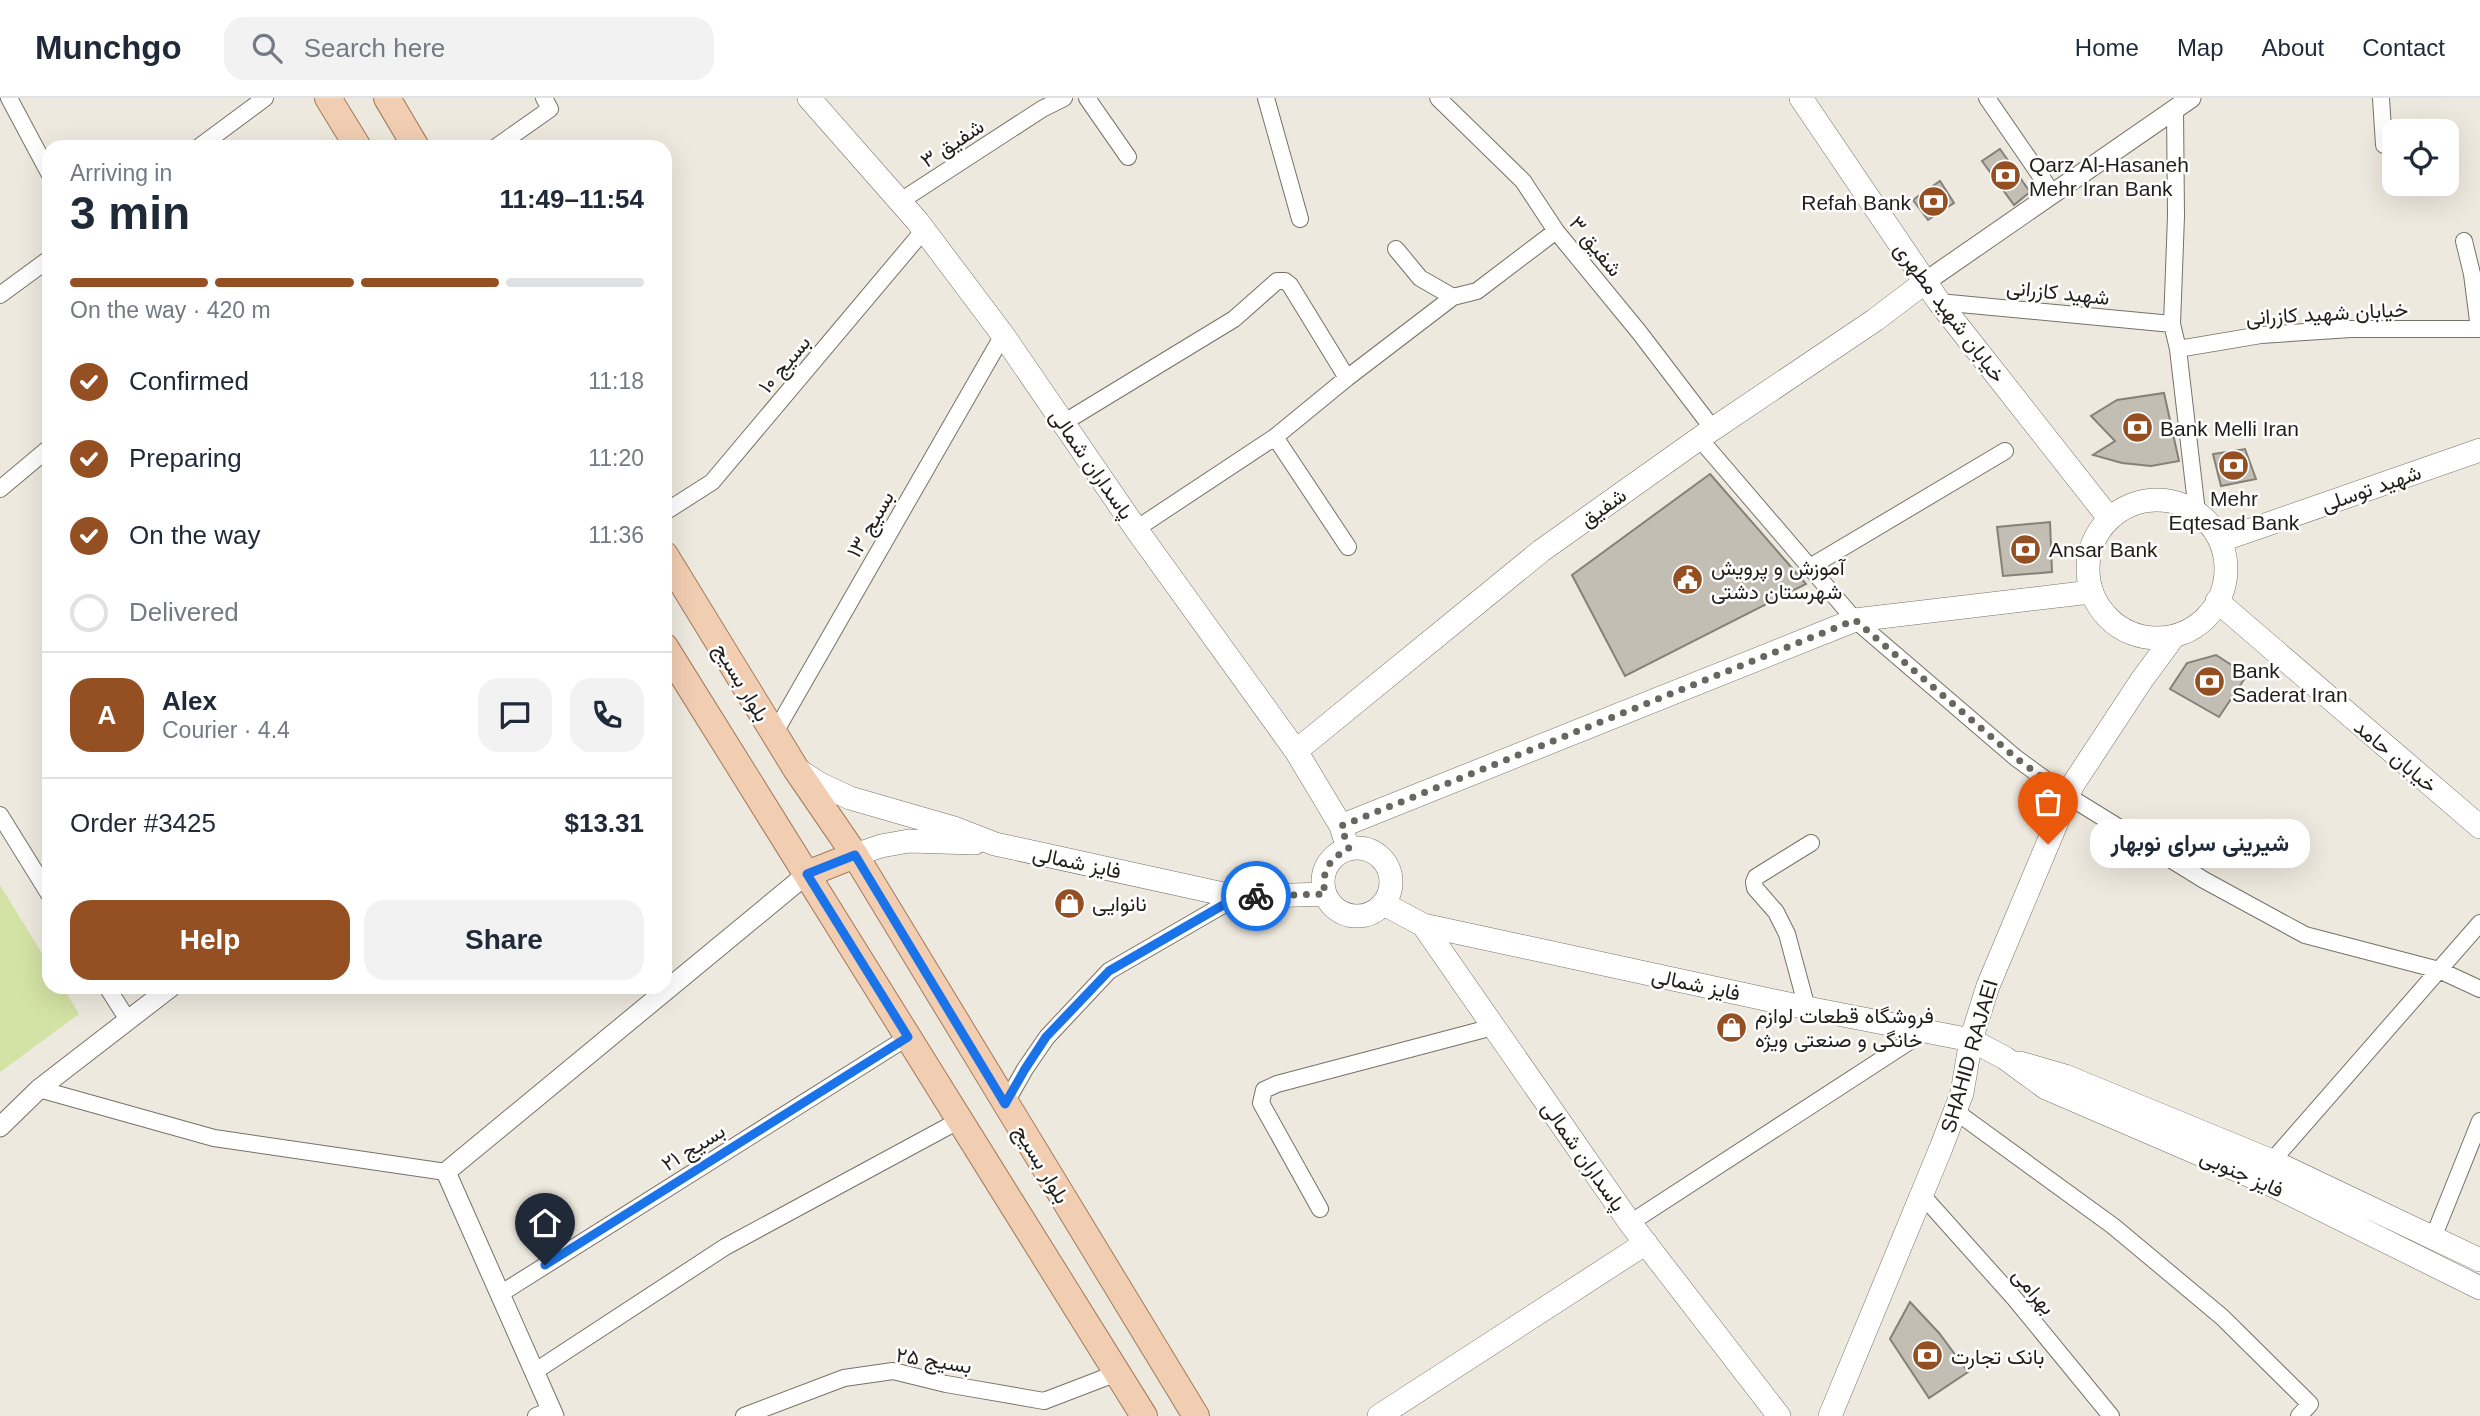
<!DOCTYPE html>
<html lang="en">
<head>
<meta charset="utf-8">
<style>
  :root { --surface:#fff; --page:#f2f2f3; --text:#1f2937; --muted:#747a83; --line:#e0e1e3; --accent:#945023 }
  body { margin:0; font-family:Helvetica,Vazirmatn,sans-serif; background:var(--page); color:var(--text); height:100vh; display:flex; flex-direction:column; font-size:26px; white-space:nowrap }
  * { box-sizing:border-box; margin:0 }
  p { font-size:23px; color:var(--muted) }
  .icon { flex:none; width:38px; height:38px; fill:none; stroke:currentColor; stroke-width:2; stroke-linecap:round; stroke-linejoin:round }
  .map { position:relative; flex:1; overflow:hidden }
  .details { position:absolute; left:42px; top:42px; width:630px; height:854px; display:flex; flex-direction:column; background:var(--surface); border-radius:21px; box-shadow:0 7px 28px #0002 }
  .details>* { flex:none }
  .controls { position:absolute; left:2382px; top:21px; display:grid; gap:14px }
  .controls a { display:grid; place-items:center; width:77px; height:77px; border-radius:14px; background:var(--surface); box-shadow:0 7px 28px #0002; font-size:35px }
  .pin { position:absolute; display:grid; place-items:center; width:60px; height:60px; color:#fff; margin:-72px -30px; border-radius:50% 50% 50% 0; rotate:-45deg; box-shadow:0 0 7px #0007 }
  .pin .icon { rotate:45deg }
  .courier { position:absolute; display:grid; place-items:center; width:70px; height:70px; margin:-35px; border:5px solid #1a73e8; border-radius:50%; background:#fff; color:#222; box-shadow:0 2px 9px #0007 }
  .bubble { position:absolute; height:49px; border-radius:21px; background:var(--surface); box-shadow:0 7px 28px #0002; font-size:23px; font-weight:700; line-height:49px; text-align:center }
  .headline em { font-style:normal; font-weight:700 }
  .headline div { display:flex; flex-direction:column-reverse }
  .headline { display:flex; align-items:center; justify-content:space-between; height:119px; padding:0 28px }
  h1 { font-size:46px; font-weight:700; line-height:52px }
  .bar { display:grid; grid-template-columns:repeat(4,1fr); gap:10px 7px; align-content:center; height:84px; padding:0 28px }
  .bar i { height:9px; border-radius:5px; background:var(--line) }
  .bar .on { background:var(--accent) }
  .bar p { grid-column:span 4 }
  .line { display:flex; align-items:center; gap:18px; padding:0 28px; border-top:2px solid var(--line) }
  .line div { flex:1 }
  .round { display:grid; place-items:center; flex:none; width:74px; height:74px; border-radius:21px; background:var(--page) }
  ol { padding:0 28px; list-style:none }
  li { display:flex; align-items:center; gap:21px; height:77px }
  li p { margin-inline-start:auto }
  li .icon { padding:7px; border-radius:50%; background:var(--accent); color:#fff; stroke-width:4 }
  li:last-child { color:var(--muted) }
  li i { width:38px; height:38px; border:4px solid var(--line); border-radius:50% }
  .primary-button { display:flex; gap:14px; margin-top:auto; padding:14px 28px }
  .primary-button a { flex:1; height:80px; border-radius:21px; background:var(--accent); color:#fff; font-size:28px; font-weight:700; line-height:80px; text-align:center }
  .primary-button a+a { background:var(--page); color:var(--text) }
  header { display:flex; align-items:center; gap:42px; box-sizing:border-box; height:98px; padding:0 35px; background:var(--surface); border-bottom:2px solid var(--line) }
  header strong { font-size:33px }
  nav { display:flex; gap:38px; margin-inline-start:auto; font-size:24px }
  .search { width:490px; height:63px; background:var(--page); display:flex; align-items:center; gap:18px; box-sizing:border-box; padding:0 24px; border-radius:21px; color:var(--muted); font-size:26px }
  .map>svg:first-child { display:block }
  .green { fill:#d3e2a5 }
  .building { fill:#c3beb4; stroke:#858177; stroke-width:2 }
  .lines { fill:none; stroke-linecap:round; stroke-linejoin:round }
  .minor-casing { stroke:#767268; stroke-width:18 }
  .tertiary-casing { stroke:#767268; stroke-width:21 }
  .secondary-casing { stroke:#767268; stroke-width:24 }
  .primary-casing { stroke:#a27a5b; stroke-width:28 }
  .minor { stroke:#fff; stroke-width:16 }
  .tertiary { stroke:#fff; stroke-width:19 }
  .secondary { stroke:#fff; stroke-width:23 }
  .primary { stroke:#f1cdb2; stroke-width:26 }
  .done { stroke:#69665f; stroke-width:7; stroke-dasharray:0 12.6 }
  .route { stroke:#1a73e8; stroke-width:9 }
  .labels { text-anchor:middle; dominant-baseline:central; stroke-width:5; stroke-linejoin:round; paint-order:stroke }
  .street-label { font-size:21px; fill:#211f1b; stroke:#fff }
  .poi-label { font-size:21px; fill:#211f1b; stroke:#fff; text-anchor:start }
</style>
</head>
<body>
<header>
<strong>Munchgo</strong>
<div class="search"><svg class="icon" aria-label="search" viewBox="0 0 24 24"><circle cx="10" cy="10" r="6"/><path d="M15 15l6 6"/></svg>Search here</div>
<nav><a>Home</a><a>Map</a><a>About</a><a>Contact</a></nav>
</header>
<div class="map">
<svg width="2480" height="1318" viewBox="0 0 2480 1318">
  <rect width="100%" height="100%" fill="#eee9de"/>
  <!-- green -->
  <path class="green" d="M 0,787 L 49,867 L 49,889 L 63,889 L 79,916 L 0,974 Z"/>
  <!-- building -->
  <path class="building" d="M 2000,51 L 2030,94 L 2014,107 L 1982,63 Z
    M 1940,83 L 1954,105 L 1928,122 L 1913,102 Z
    M 2164,295 L 2179,363 L 2151,368 L 2122,365 L 2093,357 L 2115,343 L 2091,318 L 2117,302 Z
    M 2245,351 L 2256,381 L 2221,388 L 2213,356 Z
    M 1710,376 L 1806,486 L 1625,578 L 1572,477 Z
    M 2050,424 L 2052,474 L 2003,478 L 1997,429 Z
    M 2216,557 L 2247,577 L 2219,619 L 2170,591 L 2187,565 Z
    M 1910,1204 L 1939,1235 L 1968,1274 L 1929,1300 L 1890,1241 Z"/>
  <g class="lines">
    <defs>
      <path id="minor" d="M 9,0 L 49,75
        M 1087,0 L 1128,59
        M 1266,0 L 1300,121
        M 1438,0 L 1523,83 L 1556,133 L 1639,234 L 1713,331
        M 1987,0 L 2053,96
        M 2381,0 L 2384,47
        M 2175,12 L 2176,118 L 2172,226 L 2178,251 L 2197,414
        M 199,49 L 265,0
        M 496,49 L 550,11 L 544,0
        M 899,104 L 1042,11 L 1064,0
        M 2464,143 L 2472,176 L 2479,231
        M 1396,151 L 1420,180 L 1453,199
        M 0,197 L 49,161
        M 1939,204 L 2172,226
        M 2178,251 L 2261,237 L 2351,231 L 2480,231
        M 1063,325 L 1234,221 L 1277,183 L 1285,183 L 1290,187 L 1347,280
        M 1275,339 L 1348,449
        M 1699,340 L 1855,522 L 2016,660 L 2068,698 L 2204,782 L 2305,837 L 2439,872 L 2480,891
        M 0,391 L 49,350
        M 665,414 L 712,384 L 924,132
        M 1136,431 L 1275,339 L 1347,280 L 1453,199 L 1477,193 L 1556,133
        M 1810,469 L 2005,353
        M 774,636 L 1003,237
        M 0,717 L 49,796
        M 107,889 L 128,922
        M 1807,910 L 1787,836 L 1776,814 L 1755,790 L 1754,784 L 1756,779 L 1811,745
        M 39,991 L 214,1040 L 446,1074
        M 1005,1006 L 1025,971 L 1047,939 L 1109,873 L 1237,799
        M 1955,1013 L 2113,1128 L 2222,1219 L 2310,1306 L 2299,1318
        M 2272,1063 L 2480,825
        M 1922,1097 L 2015,1201 L 2111,1318
        M 1320,1111 L 1261,1005 L 1264,992 L 1277,986 L 1493,929
        M 1630,1125 L 1924,934
        M 2433,1140 L 2480,1023
        M 500,1196 L 908,939
        M 534,1274 L 725,1149 L 960,1022
        M 536,1318 L 551,1312
        M 744,1318 L 844,1280 L 893,1273 L 946,1286 L 1044,1303 L 1117,1275"/>
      <path id="tertiary" d="M 1925,184 L 2191,0
        M 0,1029 L 39,991 L 171,889
        M 554,1318 L 446,1074 L 807,776"/>
      <path id="secondary" d="M 809,0 L 918,124 L 1003,237 L 1136,431 L 1296,653 L 1341,728 L 1348,751
        M 1801,0 L 1939,204 L 2109,420
        M2088 471a69 69 0 1 1 138 0a69 69 0 1 1-138 0Z
        M 2222,442 L 2480,352
        M 2217,503 L 2480,729
        M 1296,653 L 1541,453 L 1707,335 L 1875,222 L 1925,184
        M 798,672 L 820,686 L 850,700 L 954,730 L 995,746 L 1237,799 L 1325,796
        M 1341,728 L 1855,522 L 2091,494
        M1323 784a34 34 0 1 1 68 0a34 34 0 1 1-68 0Z
        M 855,757 L 881,748 L 909,743 L 975,745
        M 1384,806 L 1423,827 L 1630,1125 L 1779,1318
        M 1423,827 L 1807,910 L 1971,942 L 2005,960 L 2046,990 L 2276,1089 L 2480,1190
        M 2020,965 L 2065,978 L 2272,1063 L 2480,1162
        M 1379,1318 L 1646,1145
        M 1830,1318 L 1941,1050 L 1962,995 L 1971,942 L 1988,888 L 2072,688 L 2141,583 L 2174,538"/>
      <path id="primary" d="M 328,0 L 358,49
        M 387,0 L 416,49
        M 665,457 L 796,671 L 855,757 L 1196,1318
        M 665,549 L 1144,1318
        M 807,776 L 855,757"/>
    </defs>
    <!-- minor casing -->
    <use href="#minor" class="minor-casing"/>
    <!-- tertiary casing -->
    <use href="#tertiary" class="tertiary-casing"/>
    <!-- secondary casing -->
    <use href="#secondary" class="secondary-casing"/>
    <!-- primary casing -->
    <use href="#primary" class="primary-casing"/>
    <!-- minor -->
    <use href="#minor" class="minor"/>
    <!-- tertiary -->
    <use href="#tertiary" class="tertiary"/>
    <!-- secondary -->
    <use href="#secondary" class="secondary"/>
    <!-- primary -->
    <use href="#primary" class="primary"/>
  </g>
  <g class="lines">
    <!-- done -->
    <path class="done" d="M 1256,798 L 1325,796 C 1321,774 1328,761 1349,751 L 1341,728 L 1855,522 L 2016,660 L 2068,698 L 2048,746"/>
    <!-- route -->
    <path class="route" d="M 545,1167 L 908,939 L 807,776 L 855,757 L 1005,1006 L 1025,971 L 1046,939 L 1109,873 L 1237,799 L 1256,798"/>
  </g>
  <!-- icons -->
  <defs>
    <symbol id="bank-disc" viewBox="-11 -11 22 22"><circle r="9.5" fill="#945023" stroke="#fff"/><path d="M-6-4H6V4H-6ZM0-2.3a2.3 2.3 0 1 0 0 4.6a2.3 2.3 0 1 0 0-4.6Z" fill="#fff"/></symbol>
    <symbol id="civic-disc" viewBox="-11 -11 22 22"><circle r="9.5" fill="#945023" stroke="#fff"/><path d="M-.6-6.5H3V-4.5H.6V-3L4-1V1h2V6H-6V1h2V-1L-.6-3ZM-1.2 2.5V6h2.4V2.5Z" fill="#fff"/></symbol>
    <symbol id="shop-disc" viewBox="-11 -11 22 22"><circle r="9.5" fill="#945023" stroke="#fff"/><path d="M-5-2.5h2.3a2.7 3.5 0 0 1 5.4 0H5L5.5 6h-11ZM-1.5-2.5h3a1.5 2.3 0 0 0-3 0Z" fill="#fff"/></symbol>
  </defs>
  <g fill-rule="evenodd">
    <use href="#bank-disc" x="1988" y="60" width="35" height="35"/>
    <use href="#bank-disc" x="1916" y="86" width="35" height="35"/>
    <use href="#bank-disc" x="2120" y="312" width="35" height="35"/>
    <use href="#bank-disc" x="2216" y="350" width="35" height="35"/>
    <use href="#bank-disc" x="2008" y="434" width="35" height="35"/>
    <use href="#civic-disc" x="1670" y="464" width="35" height="35"/>
    <use href="#bank-disc" x="2192" y="566" width="35" height="35"/>
    <use href="#shop-disc" x="1052" y="788" width="35" height="35"/>
    <use href="#shop-disc" x="1714" y="912" width="35" height="35"/>
    <use href="#bank-disc" x="1910" y="1240" width="35" height="35"/>
  </g>
  <g class="labels">
    <!-- street labels -->
    <g class="street-label">
      <text transform="translate(952 45) rotate(-33)">شفیق ۳</text>
      <text transform="translate(1596 148) rotate(51)">شفیق ۳</text>
      <text transform="translate(2058 194) rotate(6)">شهید کازرانی</text>
      <text transform="translate(1950 214) rotate(53)">خیابان شهید مطهری</text>
      <text transform="translate(2327 215) rotate(-3)">خیابان شهید کازرانی</text>
      <text transform="translate(784 266) rotate(-50)">بسیج ۱۰</text>
      <text transform="translate(1092 366) rotate(55)">پاسداران شمالی</text>
      <text transform="translate(2371 390) rotate(-19)">شهید توسلی</text>
      <text transform="translate(1603 409) rotate(-35)">شفیق</text>
      <text transform="translate(870 426) rotate(-60)">بسیج ۱۳</text>
      <text transform="translate(742 584) rotate(59)">بلوار بسیج</text>
      <text transform="translate(2396 658) rotate(40)">خیابان حامد</text>
      <text transform="translate(1077 764) rotate(12)">فایز شمالی</text>
      <text transform="translate(1696 886) rotate(12)">فایز شمالی</text>
      <text transform="translate(1969 958) rotate(-74)">SHAHID RAJAEI</text>
      <text transform="translate(693 1049) rotate(-32)">بسیج ۲۱</text>
      <text transform="translate(1584 1058) rotate(55)">پاسداران شمالی</text>
      <text transform="translate(1042 1066) rotate(59)">بلوار بسیج</text>
      <text transform="translate(2242 1075) rotate(24)">فایز جنوبی</text>
      <text transform="translate(2034 1193) rotate(50)">بهرامی</text>
      <text transform="translate(934 1262) rotate(9)">بسیج ۲۵</text>
    </g>
    <!-- poi labels -->
    <g class="poi-label">
      <text x="2029" y="66">Qarz Al-Hasaneh<tspan x="2029" dy="24">Mehr Iran Bank</tspan></text>
      <text x="1911" y="104" text-anchor="end">Refah Bank</text>
      <text x="2160" y="330">Bank Melli Iran</text>
      <text x="2234" y="400" text-anchor="middle">Mehr<tspan x="2234" dy="24">Eqtesad Bank</tspan></text>
      <text x="2049" y="451">Ansar Bank</text>
      <text x="1711" y="469">آموزش و پرویش<tspan x="1711" dy="24">شهرستان دشتی</tspan></text>
      <text x="2232" y="572">Bank<tspan x="2232" dy="24">Saderat Iran</tspan></text>
      <text x="1092" y="805">نانوایی</text>
      <text x="1755" y="917">فروشگاه قطعات لوازم<tspan x="1755" dy="24">خانگی و صنعتی ویژه</tspan></text>
      <text x="1951" y="1258">بانک تجارت</text>
    </g>
  </g>
</svg>
<div class="controls">
<a><svg class="icon" aria-label="locate" viewBox="0 0 24 24"><circle cx="12" cy="12" r="6"/><path d="M12 2v4M12 18v4M2 12h4M18 12h4"/></svg></a>
</div>
<div class="pin" style="left:2048px;top:746px;background:#ea580c"><svg class="icon" aria-label="bag" viewBox="0 0 24 24"><path d="M5 8h14l-1 12H6zM9 8a3 3 0 0 1 6 0"/></svg></div>
<div class="pin" style="left:545px;top:1167px;background:#1f2937"><svg class="icon" aria-label="home" viewBox="0 0 24 24"><path d="M3 11l9-7 9 7M6 9v11h12V9"/></svg></div>
<div class="courier" style="left:1256px;top:798px"><svg class="icon" aria-label="bike" viewBox="0 0 24 24"><circle cx="6" cy="16" r="4"/><circle cx="18" cy="16" r="4"/><path d="M6 16l4-8h5l3 8M10 8l3 8H6M13 5h3"/></svg></div>
<div class="bubble" style="left:2090px;top:721px;width:220px">شیرینی سرای نوبهار</div>
<section class="details">
<div class="headline"><div><h1>3 min</h1><p>Arriving in</p></div><em>11:49–11:54</em></div>
<div class="bar"><i class="on"></i><i class="on"></i><i class="on"></i><i></i><p>On the way · 420 m</p></div>
<ol>
<li><svg class="icon" aria-label="check" viewBox="0 0 24 24"><path d="M5 12l5 5 9-10"/></svg>Confirmed<p>11:18</p></li>
<li><svg class="icon" aria-label="check" viewBox="0 0 24 24"><path d="M5 12l5 5 9-10"/></svg>Preparing<p>11:20</p></li>
<li><svg class="icon" aria-label="check" viewBox="0 0 24 24"><path d="M5 12l5 5 9-10"/></svg>On the way<p>11:36</p></li>
<li><i></i>Delivered</li>
</ol>
<div class="line" style="height:126px"><b class="round" style="background:var(--accent);color:#fff">A</b><div><b>Alex</b><p>Courier · 4.4</p></div><a class="round"><svg class="icon" aria-label="chat" viewBox="0 0 24 24"><path d="M4 5h16v11H9l-5 4z"/></svg></a><a class="round"><svg class="icon" aria-label="phone" viewBox="0 0 24 24"><path d="M5 4h4l2 5-3 2q2 4 5 5l2-3 5 2v4C11 20 4 13 5 4z"/></svg></a></div>
<div class="line" style="height:91px"><div>Order #3425</div><b>$13.31</b></div>
<div class="primary-button"><a>Help</a><a>Share</a></div>
</section>
</div>
</body>
</html>
